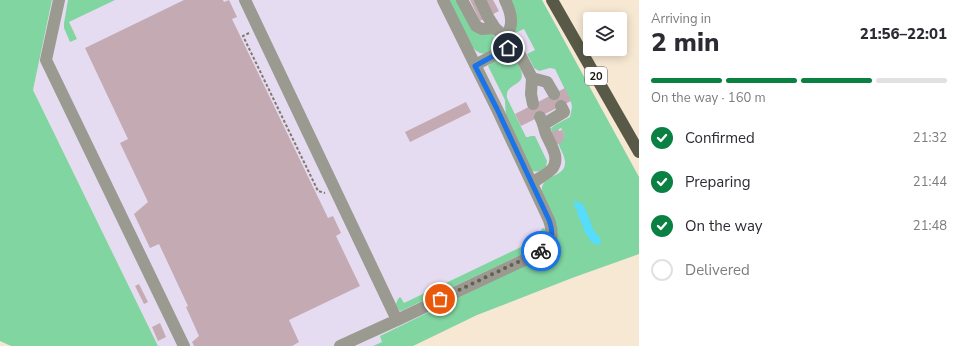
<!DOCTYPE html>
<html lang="en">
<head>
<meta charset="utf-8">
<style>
  :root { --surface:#fff; --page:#f2f2f3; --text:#2b2b33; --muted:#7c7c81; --line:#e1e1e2; --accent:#0b8043 }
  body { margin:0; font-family:"Nunito Sans",sans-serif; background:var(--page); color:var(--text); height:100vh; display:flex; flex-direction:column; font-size:15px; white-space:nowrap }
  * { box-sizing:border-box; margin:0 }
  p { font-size:13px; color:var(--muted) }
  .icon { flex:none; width:22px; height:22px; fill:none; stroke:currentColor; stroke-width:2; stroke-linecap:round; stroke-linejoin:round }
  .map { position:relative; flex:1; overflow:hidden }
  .sheet { display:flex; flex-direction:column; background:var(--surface); width:320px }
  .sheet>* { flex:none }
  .buttons { position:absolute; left:583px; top:12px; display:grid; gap:8px }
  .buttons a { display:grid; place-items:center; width:44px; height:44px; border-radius:4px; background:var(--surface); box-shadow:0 2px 10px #0003; font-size:20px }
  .pin { position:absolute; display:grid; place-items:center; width:34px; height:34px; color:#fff; margin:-17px; border:2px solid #fff; border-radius:50%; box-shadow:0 1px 4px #0007 }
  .courier { position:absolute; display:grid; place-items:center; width:40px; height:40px; margin:-20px; border:3px solid #1a73e8; border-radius:50%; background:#fff; color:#222; box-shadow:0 1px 5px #0007 }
  .overview em { font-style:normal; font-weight:800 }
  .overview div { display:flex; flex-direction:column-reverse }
  .overview { display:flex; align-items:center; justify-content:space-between; height:68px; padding:0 12px }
  h1 { font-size:26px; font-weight:800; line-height:30px }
  .bar { display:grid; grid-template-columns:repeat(4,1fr); gap:6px 4px; align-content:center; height:48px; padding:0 12px }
  .bar i { height:5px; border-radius:3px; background:var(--line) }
  .bar .active { background:var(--accent) }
  .bar p { grid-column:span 4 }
  ol { padding:0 12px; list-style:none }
  li { display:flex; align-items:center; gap:12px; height:44px }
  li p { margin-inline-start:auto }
  li .icon { padding:4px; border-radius:50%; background:var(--accent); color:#fff; stroke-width:4 }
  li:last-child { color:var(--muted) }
  li i { width:22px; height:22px; border:2px solid var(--line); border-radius:50% }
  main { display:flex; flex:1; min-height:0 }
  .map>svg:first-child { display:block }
  .commercial { fill:#e6dcf1 }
  .green { fill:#80d5a1 }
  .water { fill:#57dcfb }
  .building { fill:#c4aab2 }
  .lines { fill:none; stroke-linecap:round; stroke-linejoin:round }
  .path { stroke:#82796b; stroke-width:2; stroke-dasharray:3 2; stroke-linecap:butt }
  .minor { stroke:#9a9a90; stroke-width:12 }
  .major { stroke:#595947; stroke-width:12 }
  .done { stroke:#665e52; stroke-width:4; stroke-dasharray:0 7.2 }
  .route { stroke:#1a73e8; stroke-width:5 }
  .labels { text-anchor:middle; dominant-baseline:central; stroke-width:3; stroke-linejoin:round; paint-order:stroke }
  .shield { fill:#fff; stroke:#5d5a55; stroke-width:1 }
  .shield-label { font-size:11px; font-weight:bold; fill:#18130c }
</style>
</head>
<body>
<main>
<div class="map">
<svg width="639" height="346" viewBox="0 0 639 346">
  <rect width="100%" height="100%" fill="#f7e8d3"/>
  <!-- commercial -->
  <path class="commercial" d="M 52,0 L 542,0 L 639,177 L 639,254 L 572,278 L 477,315 L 413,346 L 158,346 L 33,90 Z"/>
  <!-- green -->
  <path class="green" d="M 0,0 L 52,0 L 33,90 L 158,346 L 11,346 L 0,341 Z
    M 68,0 L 115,0 L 69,22 L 77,39 L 70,42 L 64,28 L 64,23 Z
    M 449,0 L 458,0 L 493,34 C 496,40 497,43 495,49 C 485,55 481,56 472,47 Z
    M 509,0 L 542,0 L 639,177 L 639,254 L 572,278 L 477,315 L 413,346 L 373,346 L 382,342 L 380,336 L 544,256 C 569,236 553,216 542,193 C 539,173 567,179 565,161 C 564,154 559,147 557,140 L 565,136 L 561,128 L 552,133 L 551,128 L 555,125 L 570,117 L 572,107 L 571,102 L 555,69 L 550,68 L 539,71 L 534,68 L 527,54 L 535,50 L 524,29 L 513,34 Z
    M 508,56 C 514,57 515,59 518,64 C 532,89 504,80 507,98 L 526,137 L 528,137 L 531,136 L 535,136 L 547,161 L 546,167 C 540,171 536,174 530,169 L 506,119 L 505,100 L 488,66 C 493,60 502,58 508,56 Z
    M 543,228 L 546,229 L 547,236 L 542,245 L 401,311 L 399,310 L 396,304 L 398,299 L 400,297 L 401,298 L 404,303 L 544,236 L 541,230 Z"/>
  <!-- water -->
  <path class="water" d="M 575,200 L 579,203 L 583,204 C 587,212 590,221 593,229 C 595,233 599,236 601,240 L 600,245 C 589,244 591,238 584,232 L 584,229 L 577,213 L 577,209 L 574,206 Z"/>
  <!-- building -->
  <path class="building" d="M 184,0 L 223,0 L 224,2 L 229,0 L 237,17 L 232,19 L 328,218 L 333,216 L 341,233 L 336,236 L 360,286 L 289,320 L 299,342 L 292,346 L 194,346 L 192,342 L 199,336 L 186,307 L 188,306 L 159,244 L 150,248 L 134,214 L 148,202 L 120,143 L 128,139 L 85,48 Z
    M 470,0 L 493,0 L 499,11 L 480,21 Z
    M 565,88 L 571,101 L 521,126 L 515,114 Z
    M 466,102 L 471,112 L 410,142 L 405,132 Z
    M 558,129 L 559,131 L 562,130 L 565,136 L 562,138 L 564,141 L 554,146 L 548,134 Z
    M 139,284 L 148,302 L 144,304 L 135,286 Z
    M 160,323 L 166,337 L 158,341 L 152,327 Z"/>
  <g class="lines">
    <!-- path -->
    <path class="path" d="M 249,33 L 243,36 L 318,191 L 325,193"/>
    <!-- minor -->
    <path class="minor" d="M 59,0 L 46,60 L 184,346
      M 245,0 L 397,320 L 541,252 C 553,242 554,235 549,220 L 497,109 L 443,0
      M 462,0 L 476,26 L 482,29 L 495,28 L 505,37 L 508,48 L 475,65
      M 480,0 L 488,17 L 495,28
      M 505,0 C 509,8 513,19 510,28 C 509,31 507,34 505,37
      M 508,48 L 518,51 L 532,78 L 531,94 L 533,104
      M 532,78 L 547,82 L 554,94
      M 544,124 L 564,112 L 561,106
      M 532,183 C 536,180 550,172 552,169 C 561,158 550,144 546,134 C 544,128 543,122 540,117
      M 340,346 L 397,320"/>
    <!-- major -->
    <path class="major" d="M 552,0 L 639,152"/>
  </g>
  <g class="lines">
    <!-- done -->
    <path class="done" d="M 440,299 L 541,251"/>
    <!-- route -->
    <path class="route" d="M 508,48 L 475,66 L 497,109 L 549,220 C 554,234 553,242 541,251"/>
  </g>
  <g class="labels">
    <!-- shield labels -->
    <rect class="shield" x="585" y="67" width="22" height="18" rx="3"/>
    <g class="shield-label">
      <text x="596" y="76">20</text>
    </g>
  </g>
</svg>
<div class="buttons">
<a><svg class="icon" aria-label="layers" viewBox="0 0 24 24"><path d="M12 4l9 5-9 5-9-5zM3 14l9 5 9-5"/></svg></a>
</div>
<div class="pin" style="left:440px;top:299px;background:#ea580c"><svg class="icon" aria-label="bag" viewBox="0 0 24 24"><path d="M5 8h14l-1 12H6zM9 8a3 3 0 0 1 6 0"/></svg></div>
<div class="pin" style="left:508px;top:48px;background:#1f2937"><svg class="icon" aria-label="home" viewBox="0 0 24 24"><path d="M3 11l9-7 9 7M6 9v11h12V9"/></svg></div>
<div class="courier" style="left:541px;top:251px"><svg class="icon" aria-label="bike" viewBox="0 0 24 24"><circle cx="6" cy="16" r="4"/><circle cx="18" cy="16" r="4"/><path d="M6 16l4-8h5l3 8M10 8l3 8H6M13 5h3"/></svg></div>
</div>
<section class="sheet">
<div class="overview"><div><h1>2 min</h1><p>Arriving in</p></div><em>21:56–22:01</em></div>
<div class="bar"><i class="active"></i><i class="active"></i><i class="active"></i><i></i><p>On the way · 160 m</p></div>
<ol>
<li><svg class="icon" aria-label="check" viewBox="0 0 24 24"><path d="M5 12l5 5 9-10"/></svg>Confirmed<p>21:32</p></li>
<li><svg class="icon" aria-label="check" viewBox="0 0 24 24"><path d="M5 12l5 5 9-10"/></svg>Preparing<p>21:44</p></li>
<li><svg class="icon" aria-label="check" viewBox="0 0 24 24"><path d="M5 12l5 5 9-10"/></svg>On the way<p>21:48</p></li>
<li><i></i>Delivered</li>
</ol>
</section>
</main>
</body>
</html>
